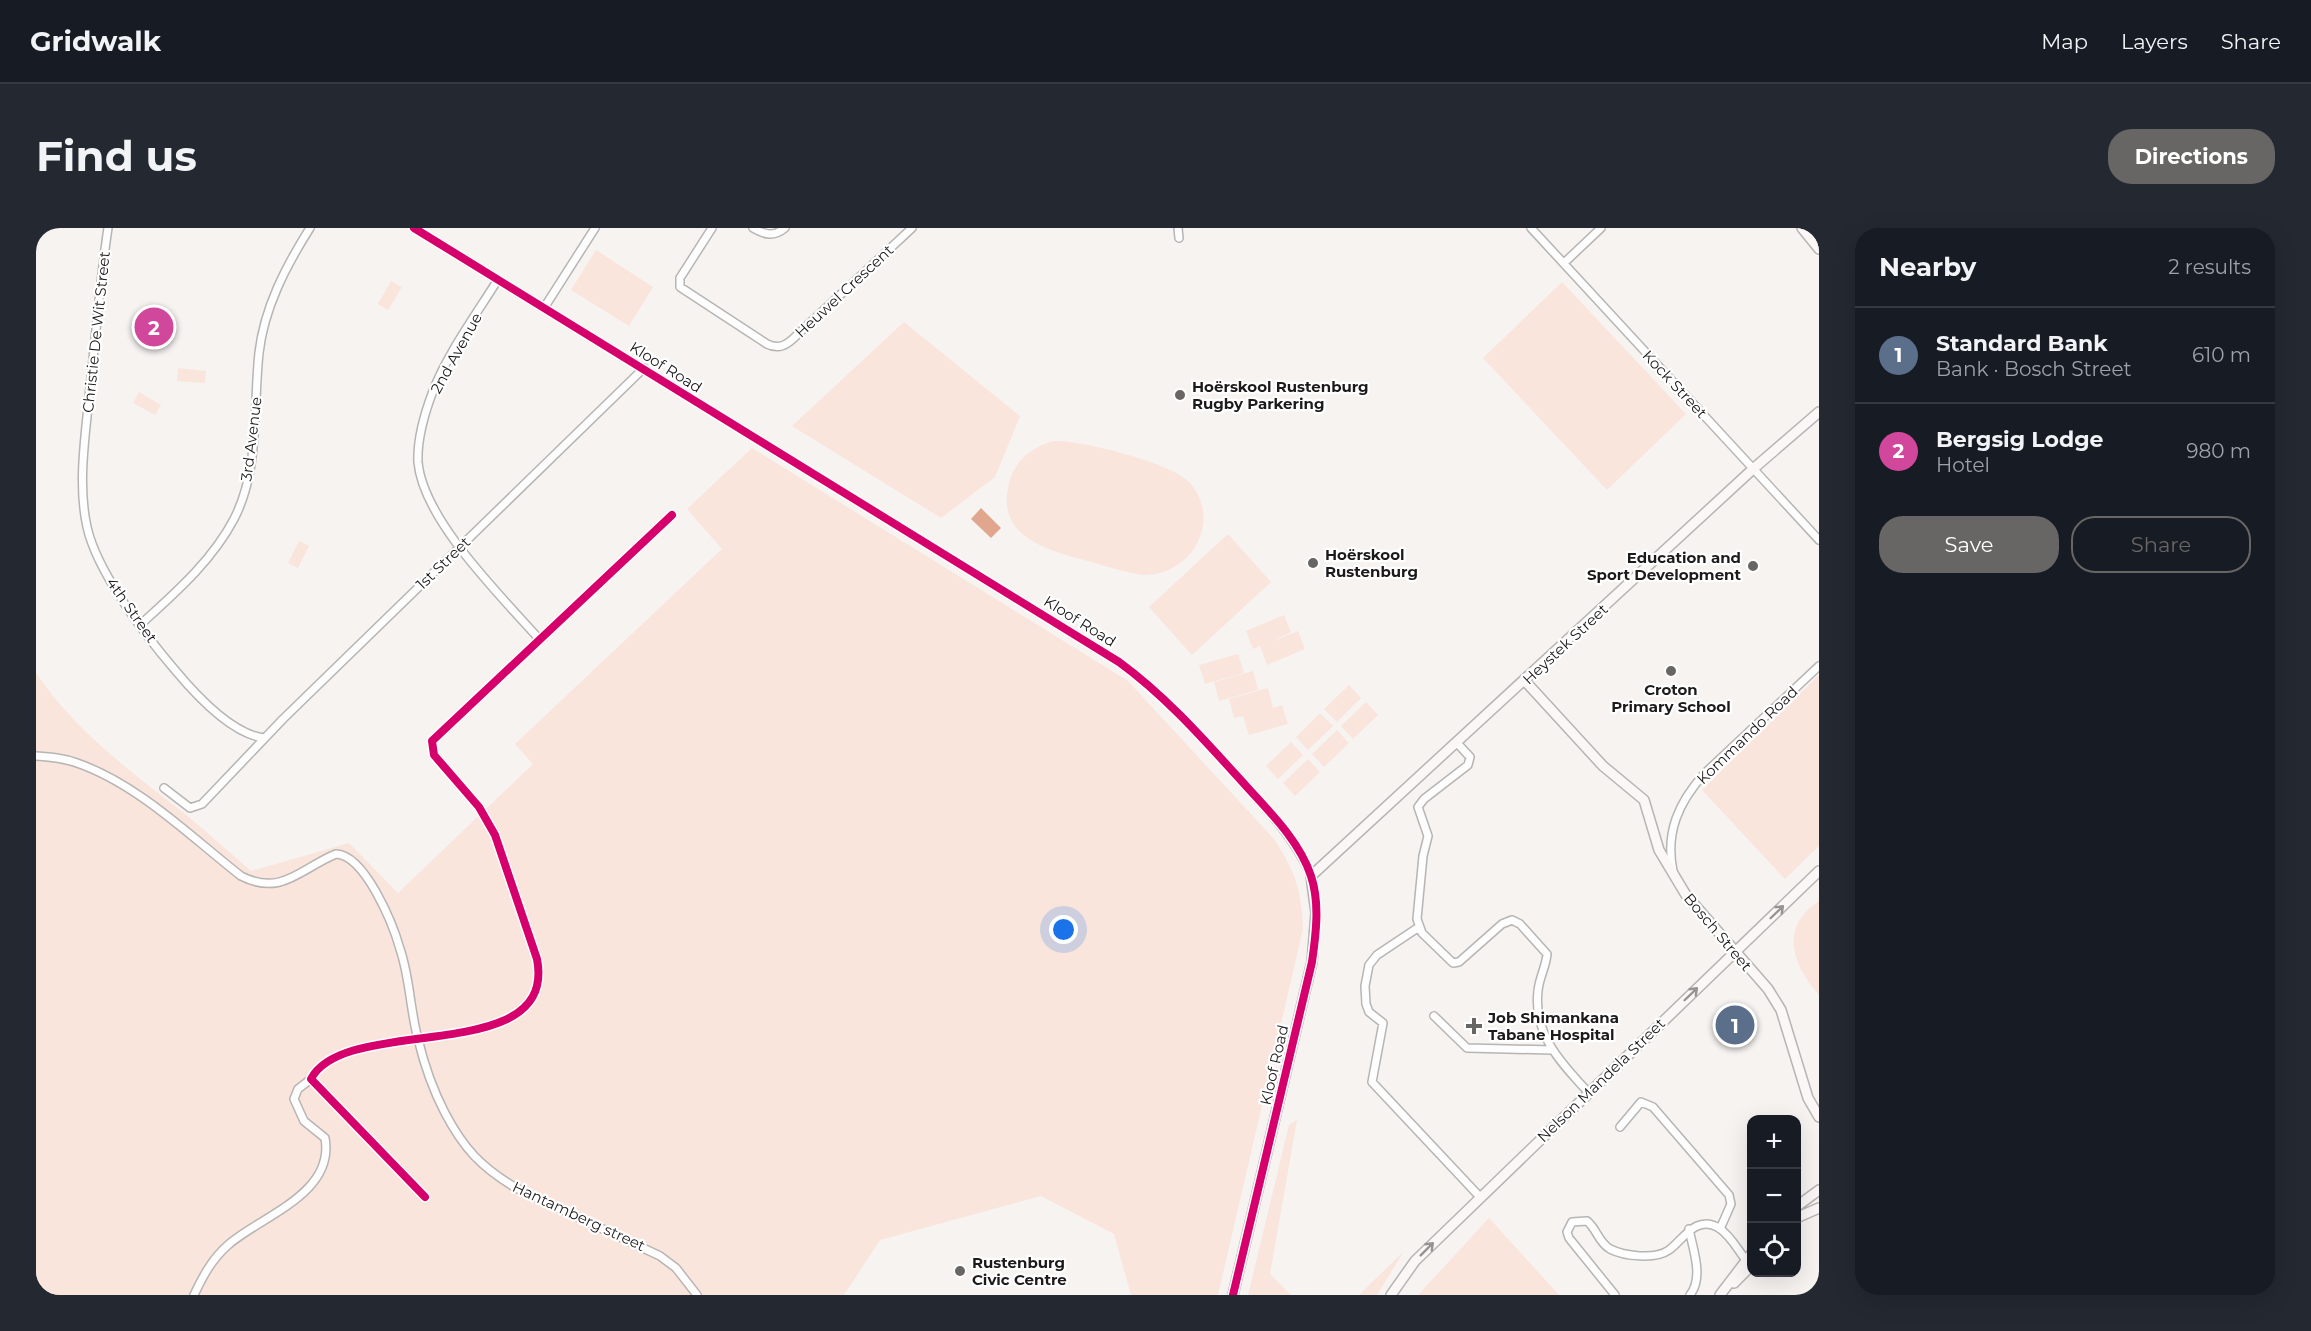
<!DOCTYPE html>
<meta charset="utf-8">
<style>
:root{--surface:#171b24;--page:#242831;--text:#f1f3f6;--muted:#9ea1a6;--line:#363941;--accent:#686665}
body{margin:0;font-family:Montserrat,sans-serif;background:var(--page);color:var(--text)}
.controls{position:absolute;right:18px;bottom:18px;display:grid;overflow:hidden;border-radius:12px;box-shadow:0 6px 24px #0002}
.controls button{width:54px;height:54px;display:grid;place-items:center;padding:0;border:0;border-bottom:2px solid var(--line);background:var(--surface);color:var(--text);font:30px sans-serif}
.you{position:absolute;left:1028px;top:702px;width:21px;height:21px;margin:-15px;border:4px solid #fff;border-radius:50%;background:#1a73e8;box-shadow:0 0 0 9px #1a73e833}
.badge{display:grid;place-items:center;width:39px;height:39px;border-radius:50%;background:var(--accent);color:#fff;font-size:20px;font-weight:700}
.pin{position:absolute;translate:-50% -50%;border:3px solid #fff;box-shadow:0 2px 6px #0006}
.list{margin:0;padding:0;list-style:none}
h2{display:flex;justify-content:space-between;align-items:center;height:78px;margin:0;padding:0 24px;font-size:26px}
h2 small{font-size:20px;font-weight:400;color:var(--muted)}
.list li{display:grid;grid-template-columns:39px 1fr auto;gap:18px;align-items:center;box-sizing:border-box;height:96px;padding:0 24px;border-top:2px solid var(--line)}
.list b{display:block;font-size:22px;white-space:nowrap}
.list p{margin:0;font-size:20px;white-space:nowrap;color:var(--muted)}
.list em{font-size:20px;font-style:normal;color:var(--muted)}
.actions{display:flex;gap:12px;padding:18px 24px}
.actions a{flex:1;padding:14px 0;border:2px solid var(--accent);border-radius:24px;text-align:center;font-size:21px;color:var(--accent)}
.actions .main{background:var(--accent);color:#fff}
.icon{flex:none;width:33px;height:33px;fill:none;stroke:currentColor;stroke-width:2;stroke-linecap:round;stroke-linejoin:round}
.map{position:relative;flex:none;width:1783px;height:1067px;overflow:hidden;border-radius:24px}
header{display:flex;align-items:center;gap:36px;box-sizing:border-box;height:84px;padding:0 30px;background:var(--surface);border-bottom:2px solid var(--line)}
header strong{font-size:28px}
nav{display:flex;gap:33px;margin-inline-start:auto;font-size:21px}
.intro{display:flex;align-items:center;justify-content:space-between;box-sizing:border-box;height:144px;padding:0 36px}
h1{margin:0;font-size:42px}
.button{padding:15px 27px;border-radius:24px;background:var(--accent);color:#fff;font-size:21px;font-weight:700}
main{display:flex;gap:36px;padding:0 36px}
aside{flex:1;background:var(--surface);border-radius:24px;box-shadow:0 6px 24px #0002}
.map>svg:first-child{display:block}
.green{fill:#fae5dc}
.water{fill:#e1a78e}
.lines{fill:none;stroke-linecap:round;stroke-linejoin:round}
.street-casing{stroke:#b7b5b3;stroke-width:10}
.secondary-casing{stroke:#b7b5b3;stroke-width:12}
.street{stroke:#fefdfd;stroke-width:7}
.secondary{stroke:#faf7f6;stroke-width:9}
.cycleway-casing{stroke:#fff;stroke-width:11}
.cycleway{stroke:#d6006c;stroke-width:8}
.oneway{stroke:#969493}
.poi-dot{fill:#686665;stroke:#fff;stroke-width:2}
.labels{text-anchor:middle;dominant-baseline:central;stroke-width:4.5;stroke-linejoin:round;paint-order:stroke}
.street-label{font-size:15px;fill:#1c1a1a;stroke:#fff}
.poi-label{font-size:15px;font-weight:bold;fill:#1c1a1a;stroke:#fff;text-anchor:start}
</style>
<header>
<strong>Gridwalk</strong>
<nav><a>Map</a><a>Layers</a><a>Share</a></nav>
</header>
<div class="intro"><h1>Find us</h1><a class="button">Directions</a></div>
<main>
<div class="map">
<svg width="1783" height="1067" viewBox="0 0 1783 1067">
<rect width="100%" height="100%" fill="#f6f3f1"/>
<path class="green" d="M560,22L617,59L593,98L535,62Z
M355,53L366,59L352,82L342,76Z
M1526,54L1650,186L1571,262L1447,130Z
M868,94L984,188L959,249L905,290L756,198Z
M142,140L170,143L169,155L141,153Z
M103,164L125,177L119,187L97,175Z
M1017,213C1042,211 1136,235 1153,254C1188,292 1155,349 1106,347C1088,344 1070,338 1052,333C1011,322 957,309 974,252C980,231 997,219 1017,213Z
M716,220L1092,453L1238,611C1259,643 1266,663 1267,701L1182,1067H1095L1078,1006L1005,968L844,1012L808,1067H0V445C41,505 93,542 149,586C171,604 193,624 215,643L313,615L362,665L497,536L479,516L686,321L651,281Z
M1192,306L1235,354L1156,427L1113,379Z
M263,313L273,318L262,340L252,335Z
M1248,387L1255,404L1234,414L1262,403L1269,421L1231,437L1224,418L1217,421L1210,403Z
M1202,426L1208,445L1169,456L1163,437Z
M1217,443L1222,462L1183,473L1178,454Z
M1783,447V618L1749,651L1666,562Z
M1313,457L1325,470L1301,494L1288,481Z
M1232,460L1237,480L1246,477L1252,496L1213,507L1207,488L1198,490L1193,471Z
M1330,474L1342,487L1317,511L1305,498Z
M1284,485L1297,498L1272,522L1260,509Z
M1301,502L1313,515L1288,539L1276,526Z
M1255,514L1267,527L1242,551L1230,538Z
M1272,531L1284,544L1259,568L1247,555Z
M1783,673V767C1756,737 1743,699 1783,673Z
M1261,892L1234,1046L1255,1067H1212L1253,897Z
M1453,990L1523,1067H1383V1066Z
M1368,1023L1341,1067H1323Z"/>
<path class="water" d="M945,280L965,300L955,310L935,291Z"/>
<g class="lines">
<defs>
<path id="street" d="M72,0C64,53 60,106 54,159C50,204 41,254 51,299C61,344 109,407 139,442C159,466 196,506 228,510
M378,0L1083,434C1128,467 1164,507 1202,549C1229,579 1259,610 1275,648
M676,0L644,50V59L731,116C743,122 751,117 760,108L876,0
M717,0C729,7 738,9 749,0
M1142,0L1143,10
M1495,0L1783,312
M1528,35L1565,0
M461,53C439,88 412,125 397,163C389,184 381,211 382,234C387,292 466,369 504,412
M508,80L559,0
M105,396C139,365 176,333 198,291C224,241 217,180 223,125C228,80 250,38 274,0
M1421,515L1434,529L1432,537L1388,571L1382,579L1392,608L1387,628L1381,691L1386,705L1417,735L1423,734L1466,696L1476,692L1484,696L1511,726C1510,739 1503,750 1502,763C1497,806 1525,835 1552,864
M0,528C14,529 28,530 41,535C102,556 155,609 205,648C246,669 265,640 300,626C329,627 357,696 364,721C374,750 374,782 382,811C388,836 397,862 409,885C428,921 445,939 480,960L624,1028L640,1040L661,1067
M128,560L154,580L166,576L247,491L608,140
M1637,643C1629,604 1643,574 1668,546L1783,438
M1383,699L1341,727L1333,737L1329,758L1330,776L1333,784L1347,795L1336,854L1444,969
M1398,788L1431,820L1516,822
M1584,899L1605,874L1617,879L1693,967L1695,976L1684,1001
M389,969L275,851C309,785 522,840 501,731L459,607L443,579L398,527L396,513L636,287
M1653,1001C1657,1022 1668,1049 1654,1067
M158,1067C167,1048 176,1031 192,1017C225,988 299,966 289,910L268,893L258,871L262,861L275,851
M1579,1067L1533,1010L1531,1004L1536,994L1551,993C1561,1001 1562,1014 1574,1021C1588,1028 1619,1032 1633,1022C1647,1012 1660,986 1683,1000C1694,1007 1702,1022 1710,1032"/>
<path id="secondary" d="M1766,0L1783,21
M1489,453L1567,538L1608,572L1623,622L1650,667L1732,761L1745,782L1772,870L1783,889
M1760,979L1783,962
M1760,990L1783,980
M1698,1055L1716,1037
M1197,1067L1276,734L1280,685L1275,648L1717,241L1783,184
M1355,1067L1379,1033L1783,643
M1684,1067L1716,1025"/>
</defs>
<use href="#street" class="street-casing"/>
<use href="#secondary" class="secondary-casing"/>
<use href="#street" class="street"/>
<use href="#secondary" class="secondary"/>
<defs>
<path id="cycleway" d="M378,0L1083,434C1131,469 1170,514 1211,559C1234,584 1264,614 1275,648C1284,675 1280,706 1276,734L1197,1067
M389,969L275,851C309,785 522,840 501,731L459,607L443,579L398,527L396,513L636,287"/>
</defs>
<use href="#cycleway" class="cycleway-casing"/>
<use href="#cycleway" class="cycleway"/>
</g>
<defs><path id="oneway-shaft" d="M-6 0H5M1.5-3L5.5 0L1.5 3" fill="none" stroke-width="1.6" stroke-linecap="round" stroke-linejoin="round" transform="scale(1.5)"/></defs>
<g class="oneway">
<use href="#oneway-shaft" transform="translate(1741 684) rotate(-44)"/>
<use href="#oneway-shaft" transform="translate(1655 766) rotate(-44)"/>
<use href="#oneway-shaft" transform="translate(1391 1021) rotate(-45)"/>
</g>
<g class="poi-dot">
<circle cx="1144" cy="167" r="6"/>
<circle cx="1277" cy="335" r="6"/>
<circle cx="1717" cy="338" r="6"/>
<circle cx="1635" cy="443" r="6"/>
<path d="M1435 789h6v6h6v6h-6v6h-6v-6h-6v-6h6z"/>
<circle cx="924" cy="1043" r="6"/>
</g>
<g class="labels">
<g class="street-label">
<text transform="translate(808 63) rotate(-43)">Heuwel Crescent</text>
<text transform="translate(60 104) rotate(-84)">Christie De Wit Street</text>
<text transform="translate(420 125) rotate(-61)">2nd Avenue</text>
<text transform="translate(630 139) rotate(32)">Kloof Road</text>
<text transform="translate(1639 156) rotate(47)">Kock Street</text>
<text transform="translate(215 211) rotate(-83)">3rd Avenue</text>
<text transform="translate(407 335) rotate(-44)">1st Street</text>
<text transform="translate(96 382) rotate(55)">4th Street</text>
<text transform="translate(1044 393) rotate(32)">Kloof Road</text>
<text transform="translate(1529 416) rotate(-43)">Heystek Street</text>
<text transform="translate(1711 507) rotate(-44)">Kommando Road</text>
<text transform="translate(1682 704) rotate(50)">Bosch Street</text>
<text transform="translate(1238 837) rotate(-77)">Kloof Road</text>
<text transform="translate(1565 852) rotate(-44)">Nelson Mandela Street</text>
<text transform="translate(543 988) rotate(25)">Hantamberg street</text>
</g>
<g class="poi-label">
<text x="1156" y="158">Hoërskool Rustenburg<tspan x="1156" dy="17">Rugby Parkering</tspan></text>
<text x="1289" y="326">Hoërskool<tspan x="1289" dy="17">Rustenburg</tspan></text>
<text x="1705" y="329" text-anchor="end">Education and<tspan x="1705" dy="17">Sport Development</tspan></text>
<text x="1635" y="461" text-anchor="middle">Croton<tspan x="1635" dy="17">Primary School</tspan></text>
<text x="1452" y="789">Job Shimankana<tspan x="1452" dy="17">Tabane Hospital</tspan></text>
<text x="936" y="1034">Rustenburg<tspan x="936" dy="17">Civic Centre</tspan></text>
</g>
</g>
</svg>
<div class="controls">
<button>+</button>
<button>−</button>
<button><svg class="icon" aria-label="locate" viewBox="0 0 24 24"><circle cx="12" cy="12" r="6"/><path d="M12 2v4M12 18v4M2 12h4M18 12h4"/></svg></button>
</div>
<div class="you"></div>
<div class="pin badge" style="left:1699px;top:797px;background:#5c6f8a">1</div>
<div class="pin badge" style="left:118px;top:99px;background:#d1479c">2</div>
</div>
<aside>
<h2>Nearby<small>2 results</small></h2>
<ul class="list">
<li><span class="badge" style="background:#5c6f8a">1</span><div><b>Standard Bank</b><p>Bank · Bosch Street</p></div><em>610 m</em></li>
<li><span class="badge" style="background:#d1479c">2</span><div><b>Bergsig Lodge</b><p>Hotel</p></div><em>980 m</em></li>
</ul>
<div class="actions"><a class="main">Save</a><a>Share</a></div>
</aside>
</main>
